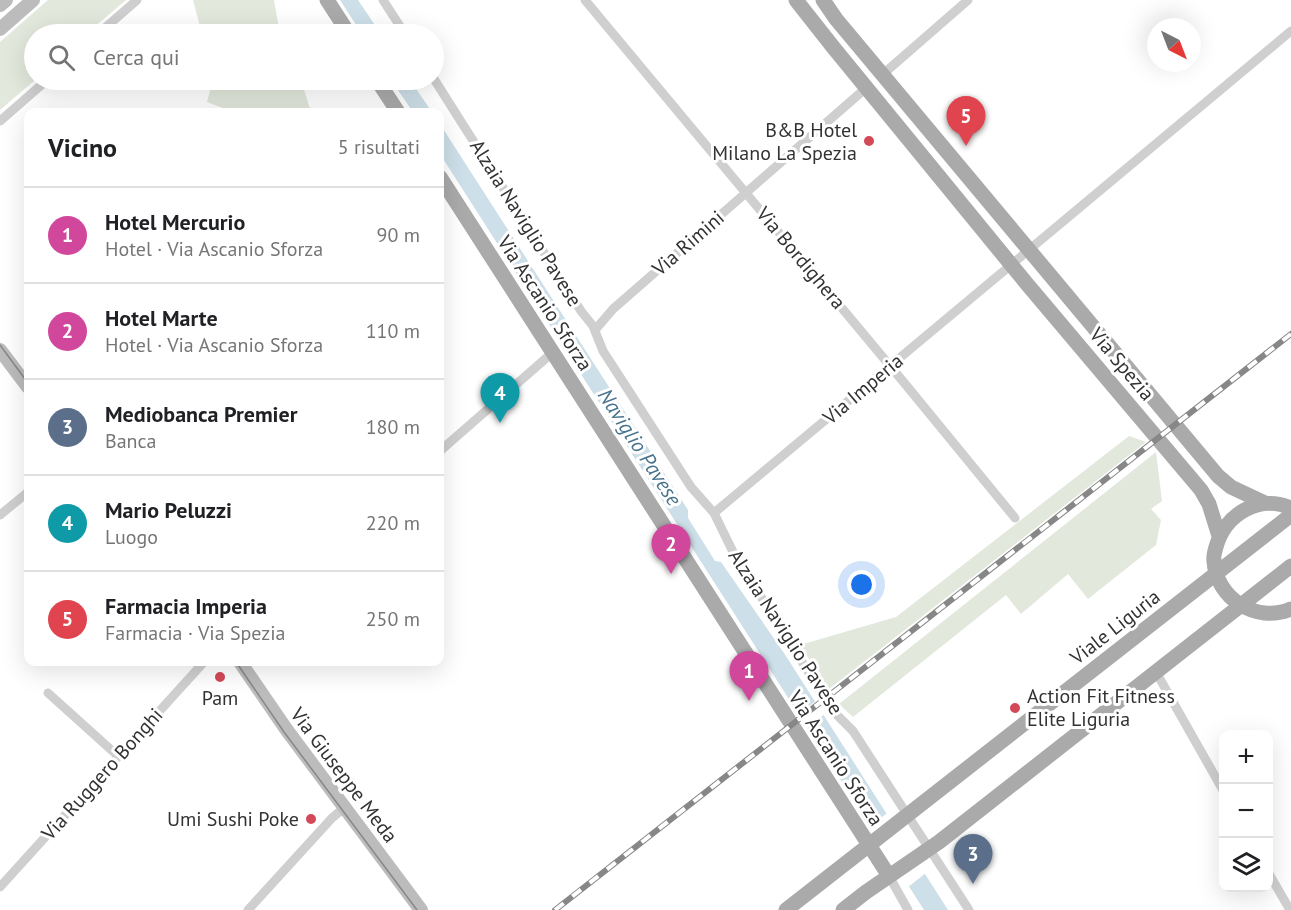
<!DOCTYPE html>
<html lang="it">
<meta charset="utf-8">
<style>
:root{--surface:#fff;--page:#f6f6f6;--text:#202124;--muted:#757577;--line:#e0e0e0;--accent:#111827}
body{margin:0;font-family:"PT Sans",sans-serif;background:var(--page);color:var(--text)}
.controls{position:absolute;right:18px;bottom:18px;display:grid;overflow:hidden;border-radius:12px;box-shadow:0 6px 24px #0002}
.controls button{width:54px;height:54px;display:grid;place-items:center;padding:0;border:0;border-bottom:2px solid var(--line);background:var(--surface);color:var(--text);font:30px sans-serif}
.compass{position:absolute;left:1147px;top:18px;width:54px;height:54px;border-radius:50%;background:var(--surface);box-shadow:0 6px 24px #0002;rotate:138deg}
.you{position:absolute;left:862px;top:585px;width:21px;height:21px;margin:-15px;border:4px solid #fff;border-radius:50%;background:#1a73e8;box-shadow:0 0 0 9px #1a73e833}
.badge{display:grid;place-items:center;width:39px;height:39px;border-radius:50%;background:var(--accent);color:#fff;font-size:20px;font-weight:700}
.pin{position:absolute;translate:-50% -50px;filter:drop-shadow(0 2px 3px #0008)}
.pin::after{content:'';position:absolute;top:32px;width:21px;height:18px;background:inherit;clip-path:polygon(0 0,100% 0,50% 100%)}
.list{margin:0;padding:0;list-style:none}
h2{display:flex;justify-content:space-between;align-items:center;height:78px;margin:0;padding:0 24px;font-size:26px}
h2 small{font-size:20px;font-weight:400;color:var(--muted)}
.list li{display:grid;grid-template-columns:39px 1fr auto;gap:18px;align-items:center;box-sizing:border-box;height:96px;padding:0 24px;border-top:2px solid var(--line)}
.list b{display:block;font-size:22px;white-space:nowrap}
.list p{margin:0;font-size:20px;white-space:nowrap;color:var(--muted)}
.list em{font-size:20px;font-style:normal;color:var(--muted)}
.icon{flex:none;width:33px;height:33px;fill:none;stroke:currentColor;stroke-width:2;stroke-linecap:round;stroke-linejoin:round}
.map{position:relative;flex:none;width:1291px;height:910px;overflow:hidden}
.search{position:absolute;background:var(--surface);box-shadow:0 6px 24px #0002;left:24px;top:24px;width:420px;height:66px;display:flex;align-items:center;gap:15px;box-sizing:border-box;padding:0 21px;border-radius:33px;color:var(--muted);font-size:22px}
.panel{position:absolute;background:var(--surface);box-shadow:0 6px 24px #0002;left:24px;top:108px;width:420px;height:558px;border-radius:12px}
.map>svg:first-child{display:block}
.green{fill:#e2e8dc}
.water{fill:#cddfe8}
.pier{fill:#fff}
.lines{fill:none;stroke-linecap:round;stroke-linejoin:round}
.street{stroke:#cfcfcf;stroke-width:9}
.secondary{stroke:#bcbcbc;stroke-width:14}
.primary{stroke:#aaa;stroke-width:15}
.tram{stroke:#878787;stroke-width:1.5}
.rail-casing{stroke:#878787;stroke-width:6}
.rail{stroke:#fff;stroke-width:4;stroke-dasharray:11;stroke-linecap:butt}
.poi-dot{fill:#d34957;stroke:#fff;stroke-width:2}
.labels{text-anchor:middle;dominant-baseline:central;stroke-width:6;stroke-linejoin:round;paint-order:stroke}
.poi-label{font-size:20px;fill:#323232;stroke:#fff;text-anchor:end}
.street-label{font-size:20px;fill:#323232;stroke:#fff}
.water-label{font-size:21px;font-style:italic;fill:#47738c;stroke:#fff}
</style>
<div class="map">
<svg width="1291" height="910" viewBox="0 0 1291 910">
<rect width="100%" height="100%" fill="#fff"/>
<path class="green" d="M48,0H126L86,34H34L35,80L0,110V42Z
M193,0H274L280,34H202Z
M213,80H301L311,112H233L207,102Z
M1129,436L1146,442L829,689L800,645L896,617Z
M1156,452L1162,501L1151,509L1161,520L1156,545L1088,599L1068,574L1021,614L1006,595L853,717L839,704Z"/>
<path class="water" d="M340,0H358L381,34H362Z
M391,80H410L432,112H413Z
M440,124L688,510V518L715,561L721,562L784,653L948,910H924L440,154Z"/>
<path class="pier" d="M817,700L826,713L805,730L796,716Z
M889,812L927,872L907,888L868,827Z"/>
<g class="lines">
<path class="street" d="M383,0L405,34
M585,0L906,385L1015,518
M98,34L137,0
M882,75L968,0
M434,79L581,311L593,326L603,351L691,487L714,513L734,554L833,711L853,731L969,910
M0,121L47,80
M595,330L613,309L866,88
M440,451L552,353
M714,513L1291,31
M0,515L28,492
M1156,672L1224,792
M48,693L118,756
M1268,872L1290,910
M889,876L908,910
M0,887L204,662
M248,910L332,818L344,808"/>
<path class="secondary" d="M0,5L6,0
M0,29L33,0
M0,350L28,387
M240,662L286,729L421,910"/>
<path class="primary" d="M327,0L349,34
M796,0L833,47L1027,284L1201,490L1209,504L1219,536
M823,0L836,19L1218,476L1231,487L1265,503
M377,80L398,112
M440,177L889,876
M1291,508C1259,494 1225,514 1216,547C1215,551 1213,556 1214,561C1216,598 1256,624 1291,609
M786,910L1291,515
M843,910L866,892L939,842L1291,566"/>
<path class="tram" d="M0,345L28,383
M236,662L284,732L417,910"/>
<defs>
<path id="rail" d="M555,910L1291,334"/>
</defs>
<use href="#rail" class="rail-casing"/>
<use href="#rail" class="rail"/>
</g>
<g class="poi-dot">
<circle cx="869" cy="141" r="6"/>
<circle cx="220" cy="677" r="6"/>
<circle cx="1015" cy="708" r="6"/>
<circle cx="311" cy="819" r="6"/>
</g>
<g class="labels">
<g class="poi-label">
<text x="857" y="130">B&amp;B Hotel<tspan x="857" dy="23">Milano La Spezia</tspan></text>
<text x="1027" y="696" text-anchor="start">Action Fit Fitness<tspan x="1027" dy="23">Elite Liguria</tspan></text>
<text x="220" y="698" text-anchor="middle">Pam</text>
<text x="299" y="819">Umi Sushi Poke</text>
</g>
<g class="street-label">
<text transform="translate(526 223) rotate(58)">Alzaia Naviglio Pavese</text>
<text transform="translate(688 243) rotate(-41)">Via Rimini</text>
<text transform="translate(801 258) rotate(50)">Via Bordighera</text>
<text transform="translate(545 303) rotate(57)">Via Ascanio Sforza</text>
<text transform="translate(1122 364) rotate(50)">Via Spezia</text>
<text transform="translate(863 389) rotate(-40)">Via Imperia</text>
<text transform="translate(1115 627) rotate(-38)">Viale Liguria</text>
<text transform="translate(786 632) rotate(57)">Alzaia Naviglio Pavese</text>
<text transform="translate(836 758) rotate(57)">Via Ascanio Sforza</text>
<text transform="translate(102 774) rotate(-48)">Via Ruggero Bonghi</text>
<text transform="translate(344 775) rotate(53)">Via Giuseppe Meda</text>
</g>
<g class="water-label">
<text transform="translate(640 447) rotate(57)">Naviglio Pavese</text>
</g>
</g>
</svg>
<div class="controls">
<button>+</button>
<button>−</button>
<button><svg class="icon" aria-label="layers" viewBox="0 0 24 24"><path d="M12 4l9 5-9 5-9-5zM3 14l9 5 9-5"/></svg></button>
</div>
<svg class="compass" viewBox="-18 -18 36 36"><path d="M0-13l5 13h-10z" fill="#e53935"/><path d="M0 13l5-13h-10z" fill="#757577"/></svg>
<div class="you"></div>
<div class="pin badge" style="left:749px;top:701px;background:#d1479c">1</div>
<div class="pin badge" style="left:671px;top:574px;background:#d1479c">2</div>
<div class="pin badge" style="left:973px;top:884px;background:#5c6f8a">3</div>
<div class="pin badge" style="left:500px;top:423px;background:#0f9aa8">4</div>
<div class="pin badge" style="left:966px;top:146px;background:#e0444e">5</div>
<div class="search"><svg class="icon" aria-label="search" viewBox="0 0 24 24"><circle cx="10" cy="10" r="6"/><path d="M15 15l6 6"/></svg>Cerca qui</div>
<section class="panel">
<h2>Vicino<small>5 risultati</small></h2>
<ul class="list">
<li><span class="badge" style="background:#d1479c">1</span><div><b>Hotel Mercurio</b><p>Hotel · Via Ascanio Sforza</p></div><em>90 m</em></li>
<li><span class="badge" style="background:#d1479c">2</span><div><b>Hotel Marte</b><p>Hotel · Via Ascanio Sforza</p></div><em>110 m</em></li>
<li><span class="badge" style="background:#5c6f8a">3</span><div><b>Mediobanca Premier</b><p>Banca</p></div><em>180 m</em></li>
<li><span class="badge" style="background:#0f9aa8">4</span><div><b>Mario Peluzzi</b><p>Luogo</p></div><em>220 m</em></li>
<li><span class="badge" style="background:#e0444e">5</span><div><b>Farmacia Imperia</b><p>Farmacia · Via Spezia</p></div><em>250 m</em></li>
</ul>
</section>
</div>
